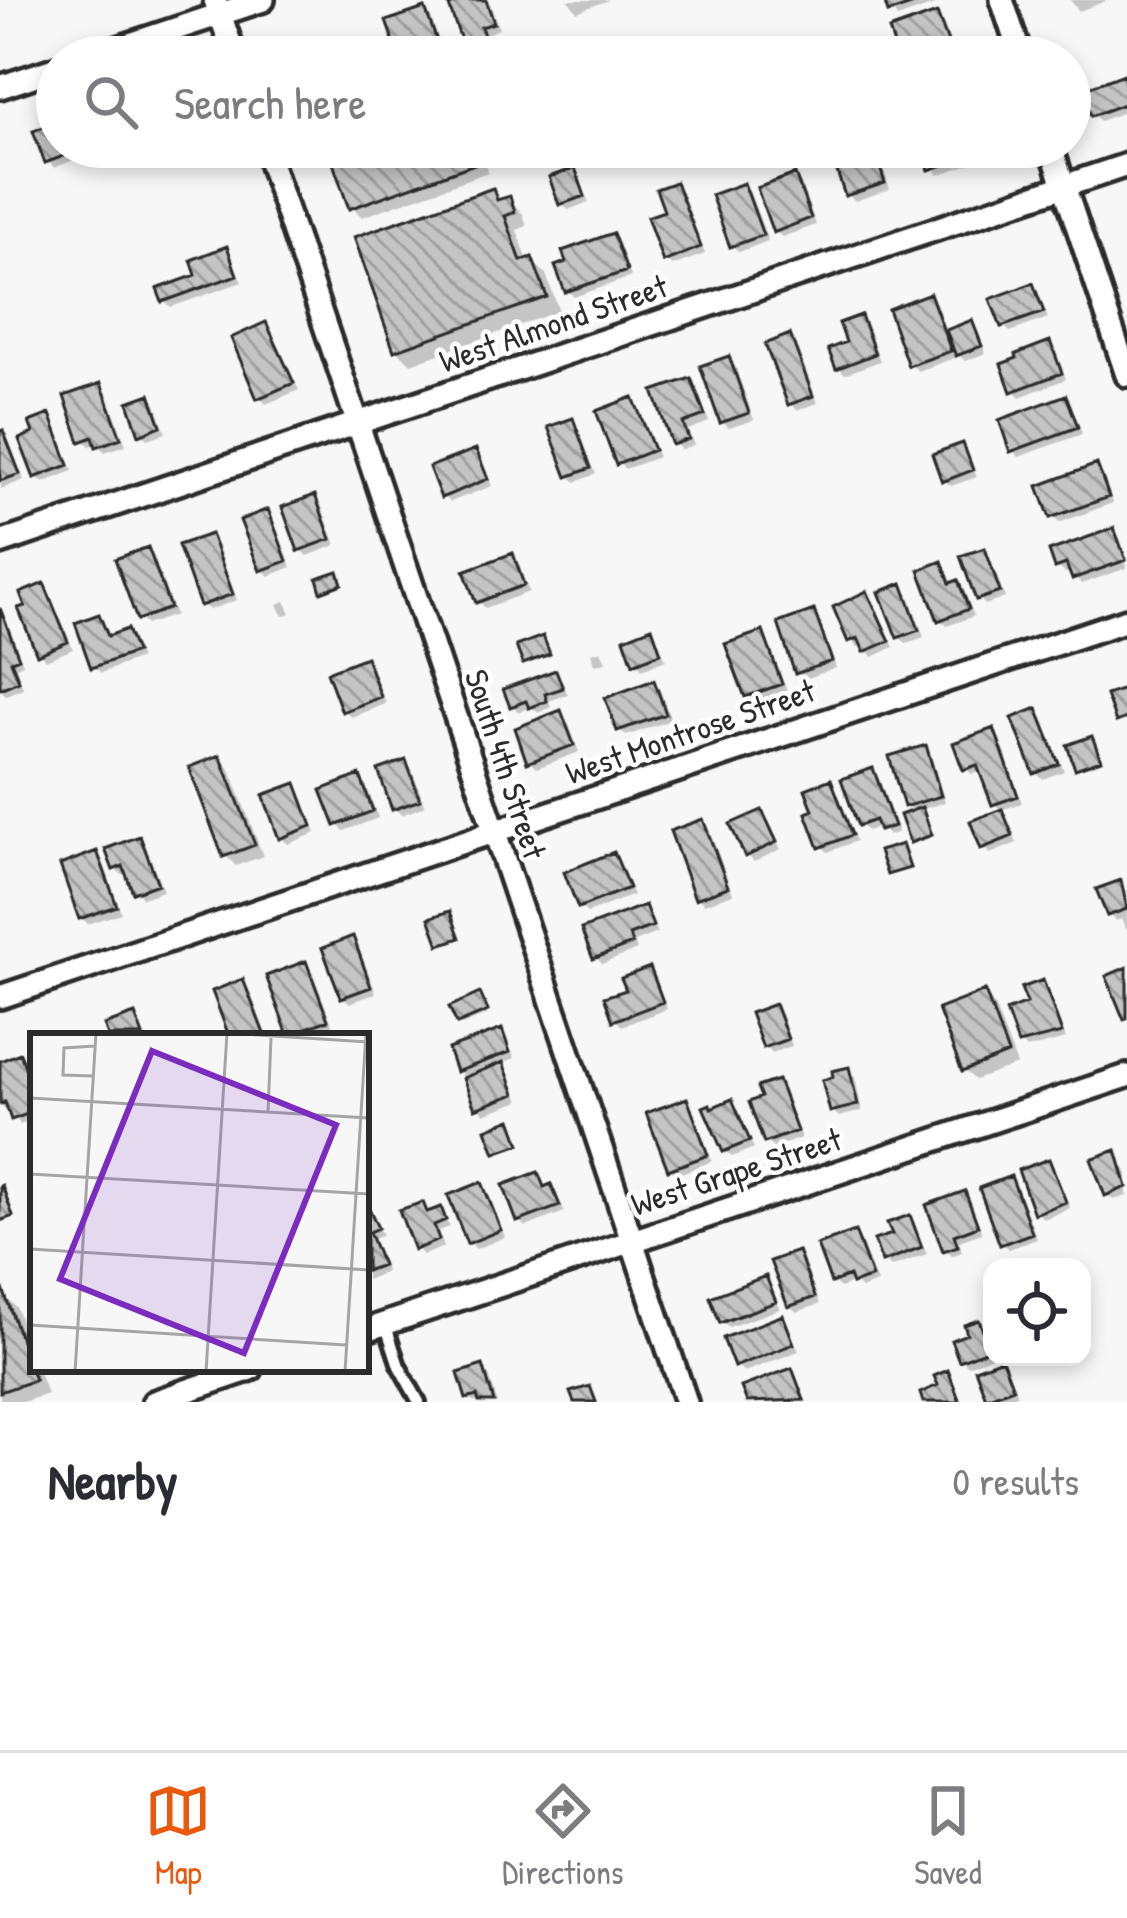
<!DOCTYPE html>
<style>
:root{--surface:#fff;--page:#f7f7f7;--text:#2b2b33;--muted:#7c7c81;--line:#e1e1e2;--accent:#ea580c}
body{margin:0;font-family:"Patrick Hand",sans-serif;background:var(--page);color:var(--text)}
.controls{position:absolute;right:36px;bottom:36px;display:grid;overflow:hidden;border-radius:24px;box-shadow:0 6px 18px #0003}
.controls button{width:108px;height:108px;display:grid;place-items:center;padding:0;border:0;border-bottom:3px solid var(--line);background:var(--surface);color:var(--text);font:60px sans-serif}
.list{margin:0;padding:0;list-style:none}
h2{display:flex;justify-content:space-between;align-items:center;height:156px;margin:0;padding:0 48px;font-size:51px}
h2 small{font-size:39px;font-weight:400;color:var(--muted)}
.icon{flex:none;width:66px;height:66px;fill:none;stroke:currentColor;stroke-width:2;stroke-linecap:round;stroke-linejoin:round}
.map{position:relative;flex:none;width:1127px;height:1402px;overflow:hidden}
.search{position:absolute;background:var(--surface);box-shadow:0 6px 18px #0003;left:36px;right:36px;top:36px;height:132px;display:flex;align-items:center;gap:30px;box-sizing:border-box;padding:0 42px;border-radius:66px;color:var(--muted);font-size:45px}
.sheet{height:348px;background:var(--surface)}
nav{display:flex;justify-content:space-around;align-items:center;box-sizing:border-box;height:168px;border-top:3px solid var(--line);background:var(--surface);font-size:33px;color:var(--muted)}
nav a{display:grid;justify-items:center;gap:6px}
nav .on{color:var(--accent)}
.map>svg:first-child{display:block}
.shadow{fill:#0003}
.building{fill:url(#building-back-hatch);stroke:#2b2b2b;stroke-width:3}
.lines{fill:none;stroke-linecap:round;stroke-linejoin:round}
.lane-casing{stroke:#2b2b2b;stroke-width:20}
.street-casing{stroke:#2b2b2b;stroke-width:30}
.lane{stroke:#fff;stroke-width:10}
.street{stroke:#fff;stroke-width:21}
.labels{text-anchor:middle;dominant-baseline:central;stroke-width:9;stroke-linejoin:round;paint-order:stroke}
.street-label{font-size:33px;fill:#2b2b2b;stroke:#fff}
.inset-road{fill:none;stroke:#a5a5a5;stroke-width:3}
.view{fill:#7b2cbf;fill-opacity:0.15;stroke:#7b2cbf;stroke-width:6}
.inset-edge{fill:none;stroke:#2b2b2b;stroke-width:6}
</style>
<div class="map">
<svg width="1127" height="1402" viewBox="0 0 1127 1402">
<defs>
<pattern id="building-back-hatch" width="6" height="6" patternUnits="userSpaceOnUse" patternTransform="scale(3)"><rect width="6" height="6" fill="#c4c4c4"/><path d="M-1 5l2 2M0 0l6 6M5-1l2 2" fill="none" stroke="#9f9f9f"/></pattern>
</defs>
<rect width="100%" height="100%" fill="#f7f7f7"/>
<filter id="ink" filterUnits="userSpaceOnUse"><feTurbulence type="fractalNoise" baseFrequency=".00833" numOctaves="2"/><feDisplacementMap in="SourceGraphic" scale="24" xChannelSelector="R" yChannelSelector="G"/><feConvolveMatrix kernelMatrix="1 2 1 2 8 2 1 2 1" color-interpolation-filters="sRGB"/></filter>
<g filter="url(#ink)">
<path class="shadow" d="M474,0L490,3L499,29L486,34L493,53L480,57L469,52Z
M568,0H609L577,12Z
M887,0H948L897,18Z
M1070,0H1109L1079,11Z
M424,11L431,18L443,51L426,57H403L390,23Z
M936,16L943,23L954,54L902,57Z
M698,50L702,57H680V55Z
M1123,77L1127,81V111L1100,121L1094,115Z
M57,124V147H71L76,159L54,168L48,161Z
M386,147H479L488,172L362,217L352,207Z
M849,147L871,148L881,162L890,189L855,201L848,195Z
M924,147H986L990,157L938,175Z
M574,172L589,202L568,210L561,203Z
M794,178L801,184L816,225L782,237L775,231Z
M675,185L682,192L705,254L672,266L666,260L668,212Z
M744,186L750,193L768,241L739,252L732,245Z
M492,191L503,202L509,199L523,214L527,226L517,230L528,261L531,260L546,274L559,311L411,364L397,350Z
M612,236L619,243L631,277L574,297L568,291Z
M226,250L242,282L171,307L164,301L200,277Z
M1032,286L1048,318L1010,332L1004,326Z
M929,297L936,303L947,333L971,324L986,353L965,361L960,356L918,371L911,364Z
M860,318L867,325L880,361L845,374L838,367Z
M266,326L299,390L266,404L260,397Z
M789,338L796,344L818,403L797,410L791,404Z
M1049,344L1056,351L1066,379L1020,397L1013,390Z
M728,359L735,366L754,420L729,428L723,422Z
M691,381L697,388L709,422L688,430L694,445L681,450L675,443Z
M101,387L107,393L126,445L105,452L97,444L90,446L83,440Z
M149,398L156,404L166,433L148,439L142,433Z
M1065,398L1072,405L1082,434L1019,457L1013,450Z
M633,400L639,407L658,457L625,469L619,463Z
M49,418L55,424L73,471L43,483L37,477V435Z
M572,421L578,428L596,474L576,482L569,475Z
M2,433L9,440L24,480L1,489Z
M962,446L977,477L951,486L944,480Z
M475,452L492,486L450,502L443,496Z
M1096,468L1103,474L1113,503L1059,523L1053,517Z
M314,499L321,505L336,545L308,556L301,549Z
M267,513L273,519L292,567L269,576L262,569Z
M1113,531L1120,538L1127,568L1081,584L1072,571L1065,573L1058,567Z
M210,537L217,544L237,600L209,610L202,604Z
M148,551L154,557L175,615L146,625L139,618Z
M984,551L990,558L1005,598L985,605L979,598Z
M512,557L518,563L529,592L485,608L479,601Z
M941,565L953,585L957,583L964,590L974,616L947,626L941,620Z
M43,586L50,593L73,649L46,660L40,653Z
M901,587L908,593L924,637L906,643L899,637Z
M867,595L894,647L873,657L864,644L857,647L851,640Z
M285,601L291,613L283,616L278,604Z
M0,612L6,618L23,664L16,667L23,688L6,695L0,689Z
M813,614L820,620L836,668L805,679L798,672Z
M99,617L111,638L126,632L140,658L101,673L94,667Z
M651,631L666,660L642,669L636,662Z
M762,634L768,641L787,691L754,702L747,696Z
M601,650L606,662L595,664L591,653Z
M366,660L372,667L386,704L351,717L345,710Z
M556,673L568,694L549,701L551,707L538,713L532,707L519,712L512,705Z
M654,684L660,690L671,720L626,736L620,729Z
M1037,712L1043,718L1064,771L1043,779L1036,772Z
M561,714L567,720L579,752L537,768L530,761Z
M993,732L1000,738L1022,803L1001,810L994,803L983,771L972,774L965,768Z
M925,748L931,755L945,802L920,810L932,837L915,843V813L907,805Z
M220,759L230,769L263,856L236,866L225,855Z
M405,764L412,770L425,806L401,815L395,808Z
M873,772L879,778L898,832L888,836L881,826L867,831L860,825Z
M359,778L366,785L378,818L344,831L337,824Z
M830,783L836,790L856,841L828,852L822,846L817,811Z
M295,787L301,793L316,833L288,844L281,837Z
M1002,812L1017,843L990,854L983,847Z
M761,813L781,849L754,862L747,855Z
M702,822L709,829L733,894L704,904L698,898Z
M139,840L146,846L163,891L142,898L128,872L122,875L115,868Z
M97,855L103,861L121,913L88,924L82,918Z
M614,855L633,895L587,913L581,907Z
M1120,883L1127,892V931L1121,919L1116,921L1109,915Z
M644,908L657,933L634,942L637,950L602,964L596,957Z
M352,940L358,946L376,993L350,1003L343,997Z
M305,965L312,971L333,1027L308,1036H294Z
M649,971L656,977L667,1009L622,1026L615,1019L629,991Z
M242,982L249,989L267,1036H232L216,992Z
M1042,984L1048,990L1066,1039L1027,1049L1020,1043L1031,1005Z
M984,995L994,1005L1017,1065L975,1080L964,1070Z
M482,999L488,1014L462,1025L459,1023Z
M774,1008L781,1014L792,1046L772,1053L766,1046Z
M501,1033L515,1058L500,1064L509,1073L520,1101L484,1114L459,1070Z
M19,1057L33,1083V1120L20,1125L10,1109L6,1111L0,1105V1064Z
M848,1070L855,1077L862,1111L839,1117L832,1110Z
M777,1083L784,1090L801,1138L773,1148L766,1142L765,1099Z
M686,1102L692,1108L712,1161L677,1175L670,1168Z
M731,1103L754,1148L732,1157L725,1151L712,1111Z
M1115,1154L1127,1173V1196L1114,1200L1107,1194Z
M1048,1162L1055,1169L1070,1208L1044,1219L1037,1212Z
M538,1175L547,1189L551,1188L557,1194L564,1212L526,1227L519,1220Z
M1010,1179L1017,1186L1037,1239L1009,1249L1002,1243Z
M482,1185L488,1192L505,1237L476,1249L469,1242Z
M964,1194L971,1201L982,1233L959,1241L962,1252L952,1256L946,1249Z
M422,1205L428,1212L440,1211L450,1227L438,1231L444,1247L423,1255L416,1248Z
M370,1213L382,1235L373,1239L386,1272L366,1280V1214Z
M909,1218L927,1254L891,1267L885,1261L895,1235Z
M854,1234L861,1241L877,1283L861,1289L854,1282L840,1288L833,1281Z
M797,1254L803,1261L820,1304L797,1312L790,1306Z
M766,1280L780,1309L729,1327L722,1321Z
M0,1293L16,1307L33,1354V1369H38L47,1394L23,1402H0Z
M782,1318L799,1351L744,1372L737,1366Z
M979,1323L985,1330L992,1356L968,1366L961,1359Z
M1001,1363L1017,1394L995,1402L989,1396Z
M482,1369L489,1375L497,1402H473L469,1398Z
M791,1372L807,1402H750L745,1389Z"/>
<path class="building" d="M465,0H486L494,23L481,27L488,46L466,54L449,6Z
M884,0H925L888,13Z
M425,8L438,44L399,57L386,21Z
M937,13L950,48L924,57H898L889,30Z
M632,40L638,57H613L609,48Z
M335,41L341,57H297L296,56Z
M1124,74L1127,103L1091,116L1081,90Z
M57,121V147H69L72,153L45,163L33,131Z
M377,147H475L480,162L349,209L333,163Z
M840,147H868L870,154L875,152L885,183L845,196L830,150Z
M921,147H984L985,150L929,170Z
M575,168L585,196L559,205L549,177Z
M795,174L811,218L773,233L757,188Z
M676,182L701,247L663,262L647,217L664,211L656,189Z
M744,183L763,235L730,247L711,195Z
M493,188L497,200L510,196L515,212L505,216L521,261L532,257L547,297L394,351L354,237Z
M613,233L627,271L565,292L555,266L566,262L562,251Z
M227,246L237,275L162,302L157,289L196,275L191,260Z
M1033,283L1044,312L1001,327L990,299Z
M930,293L951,351L908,366L888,309Z
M861,315L875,354L836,369L828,349L846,342L839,323Z
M972,320L982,346L956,356L946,330Z
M266,322L294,383L257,399L231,338Z
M790,334L813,396L788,405L765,344Z
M1050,341L1062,373L1011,392L1001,364L1017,358L1016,354Z
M729,356L749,413L720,423L700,366Z
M691,378L705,415L683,423L689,439L672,445L653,391Z
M101,383L121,438L96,447L93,437L80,442L64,396Z
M150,394L161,426L139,435L128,402Z
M1066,395L1078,427L1010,452L999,420Z
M633,397L654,450L616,465L596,411Z
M50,414L69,465L34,478L19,439L33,433L29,422Z
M573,418L591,468L567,477L548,427Z
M3,430L20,474L0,481V431Z
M963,443L973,470L942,482L932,454Z
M476,449L488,479L441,498L429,467Z
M1097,464L1109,497L1050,518L1038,486Z
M315,495L331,539L298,551L282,507Z
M268,509L287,561L260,571L240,520Z
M1114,528L1126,560L1072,579L1066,564L1055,568L1049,551Z
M211,534L233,594L200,606L178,545Z
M148,547L170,608L137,620L115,559Z
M985,548L1000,592L976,600L960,556Z
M513,553L524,585L476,603L464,571Z
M942,561L950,583L958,580L969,609L938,621L919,570Z
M338,571L342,584L321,592L317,578Z
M44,583L68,642L37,655L18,608L25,606L20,593Z
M902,583L919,630L897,638L879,592Z
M867,591L890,641L864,652L858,638L848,642L833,607Z
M0,608L19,658L11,661L19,681L0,689Z
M814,610L832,661L795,674L778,623Z
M99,614L108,636L127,629L136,652L91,668L75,623Z
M652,627L661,653L633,664L624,638Z
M763,631L782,684L745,697L725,644Z
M543,636L550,654L523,664L516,646Z
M366,657L381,697L342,712L327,672Z
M556,670L563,688L545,694L547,701L529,708L526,701L510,707L503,689Z
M654,680L666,714L617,731L605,698Z
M1127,688V718L1116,722L1106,695Z
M1037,708L1059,764L1034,774L1012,718Z
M561,710L574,745L527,763L515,728Z
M994,728L1018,796L992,805L977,765L963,770L953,743Z
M1092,736L1101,760L1075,769L1067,745Z
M926,745L941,796L904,807L889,756Z
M220,755L255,845L223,857L189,767Z
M406,760L420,800L392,810L378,770Z
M873,768L894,826L879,831L875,820L858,826L841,779Z
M360,775L373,811L335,826L321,790Z
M831,779L852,835L819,848L806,813L813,810L805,789Z
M296,783L312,826L279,839L263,795Z
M922,807L932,835L910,843L900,815Z
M1002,809L1013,836L981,849L970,821Z
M762,810L777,842L745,857L730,824Z
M703,819L728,887L695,899L670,831Z
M140,836L158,884L133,893L123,866L113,870L105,849Z
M902,844L910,868L887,875L879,851Z
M97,851L117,906L79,919L60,865Z
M614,852L629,888L578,908L564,872Z
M1121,880L1127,909L1107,916L1096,889Z
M645,905L653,926L629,935L632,944L593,959L581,929Z
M450,911L460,938L439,945L429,918Z
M353,936L371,987L341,998L322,948Z
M306,961L328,1020L288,1035L266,976Z
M650,967L663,1002L613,1021L604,997L626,990L621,978Z
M1127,967V1019L1124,1020L1106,976Z
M243,979L264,1034L258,1036H229L212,991Z
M1043,980L1062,1033L1018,1044L1006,1011L1027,1003L1021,988Z
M985,991L1008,1054L962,1072L938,1009Z
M480,993L488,1011L457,1024L449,1007Z
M775,1004L788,1039L763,1048L750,1013Z
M135,1014L143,1036H108L104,1025Z
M502,1029L510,1052L456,1072L448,1049Z
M20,1053L33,1089V1112L11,1120L5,1102L0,1104V1061Z
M503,1062L515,1094L475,1109L463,1078Z
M849,1067L858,1105L830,1112L822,1080L833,1077L832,1071Z
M778,1080L797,1131L764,1143L749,1102L761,1097L757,1087Z
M687,1098L708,1155L668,1170L646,1113Z
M732,1099L750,1141L723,1152L703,1107L710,1104L711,1108Z
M511,1119L520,1144L495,1153L486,1129Z
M1116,1150L1127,1187L1105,1196L1091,1159Z
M1049,1159L1066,1202L1034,1214L1018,1170Z
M538,1172L544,1187L551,1184L560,1206L517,1222L503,1185Z
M1011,1176L1032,1233L1000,1245L979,1188Z
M482,1182L501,1230L467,1244L448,1195Z
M2,1185L13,1216L0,1221V1186Z
M965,1191L978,1226L954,1235L958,1246L943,1251L926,1205Z
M423,1202L427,1212L441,1207L446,1220L434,1225L439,1240L414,1250L399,1210Z
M370,1210L378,1228L369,1232L382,1265L366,1271V1211Z
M910,1215L922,1247L882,1262L874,1240L892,1234L887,1223Z
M855,1231L872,1277L852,1284L849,1276L831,1283L817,1245Z
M798,1251L815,1297L788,1307L770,1261Z
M766,1276L776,1302L720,1323L710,1297Z
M3,1289L35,1380L0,1392V1290Z
M783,1315L794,1344L734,1367L723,1338Z
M979,1320L990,1349L959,1361L951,1340L967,1334L964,1325Z
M1002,1359L1013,1388L986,1398L975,1369Z
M483,1365L494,1402H479L477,1396L466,1399L458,1373Z
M792,1368L804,1400L747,1402L741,1387Z
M948,1370L960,1402H923L920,1393L938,1385L934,1376Z
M590,1386L596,1402H574L570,1392Z"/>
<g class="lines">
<defs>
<path id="lane" d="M385,1323L399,1366L419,1402"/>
<path id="street" d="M215,0L235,57
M1002,0L1021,57
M91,57L263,0
M0,87L57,68
M265,147L686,1402
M1051,147L1127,375
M0,543L1127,165
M0,997L1127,620
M366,1330L1127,1076
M154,1402L251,1369"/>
</defs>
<use href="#lane" class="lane-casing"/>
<use href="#street" class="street-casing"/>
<use href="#lane" class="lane"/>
<use href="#street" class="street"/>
</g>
</g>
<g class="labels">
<g class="street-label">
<text transform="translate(553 323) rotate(-19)">West Almond Street</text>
<text transform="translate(690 731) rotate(-19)">West Montrose Street</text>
<text transform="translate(506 764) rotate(72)">South 4th Street</text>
<text transform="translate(736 1171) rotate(-18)">West Grape Street</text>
</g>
</g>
<g transform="translate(30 1033)">
<rect width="339" height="339" fill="#f7f7f7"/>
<path class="inset-road" d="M197,0L338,9M63,43L33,42L34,15L65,13M0,65L339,85M238,79L241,5M0,141L339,161M0,216L339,237M0,292L316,312M45,339L66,0M176,339L197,0M315,339L336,0"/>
<path class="view" d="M122,18L306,92L214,320L30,246Z"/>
<rect width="339" height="339" class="inset-edge"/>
</g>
</svg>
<div class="controls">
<button><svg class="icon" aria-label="locate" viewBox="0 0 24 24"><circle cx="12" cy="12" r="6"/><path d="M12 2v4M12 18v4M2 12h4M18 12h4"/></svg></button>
</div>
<div class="search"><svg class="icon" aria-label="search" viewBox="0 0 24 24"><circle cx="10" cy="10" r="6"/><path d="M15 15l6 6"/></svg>Search here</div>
</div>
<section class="sheet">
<h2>Nearby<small>0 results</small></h2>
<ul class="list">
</ul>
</section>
<nav>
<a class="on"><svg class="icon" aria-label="map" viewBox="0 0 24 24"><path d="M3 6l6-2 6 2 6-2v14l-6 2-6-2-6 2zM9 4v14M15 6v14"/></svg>Map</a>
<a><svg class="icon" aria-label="directions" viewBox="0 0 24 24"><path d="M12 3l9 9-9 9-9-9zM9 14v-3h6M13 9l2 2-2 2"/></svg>Directions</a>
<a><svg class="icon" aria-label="saved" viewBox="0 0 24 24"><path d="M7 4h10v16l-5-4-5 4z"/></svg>Saved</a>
</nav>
